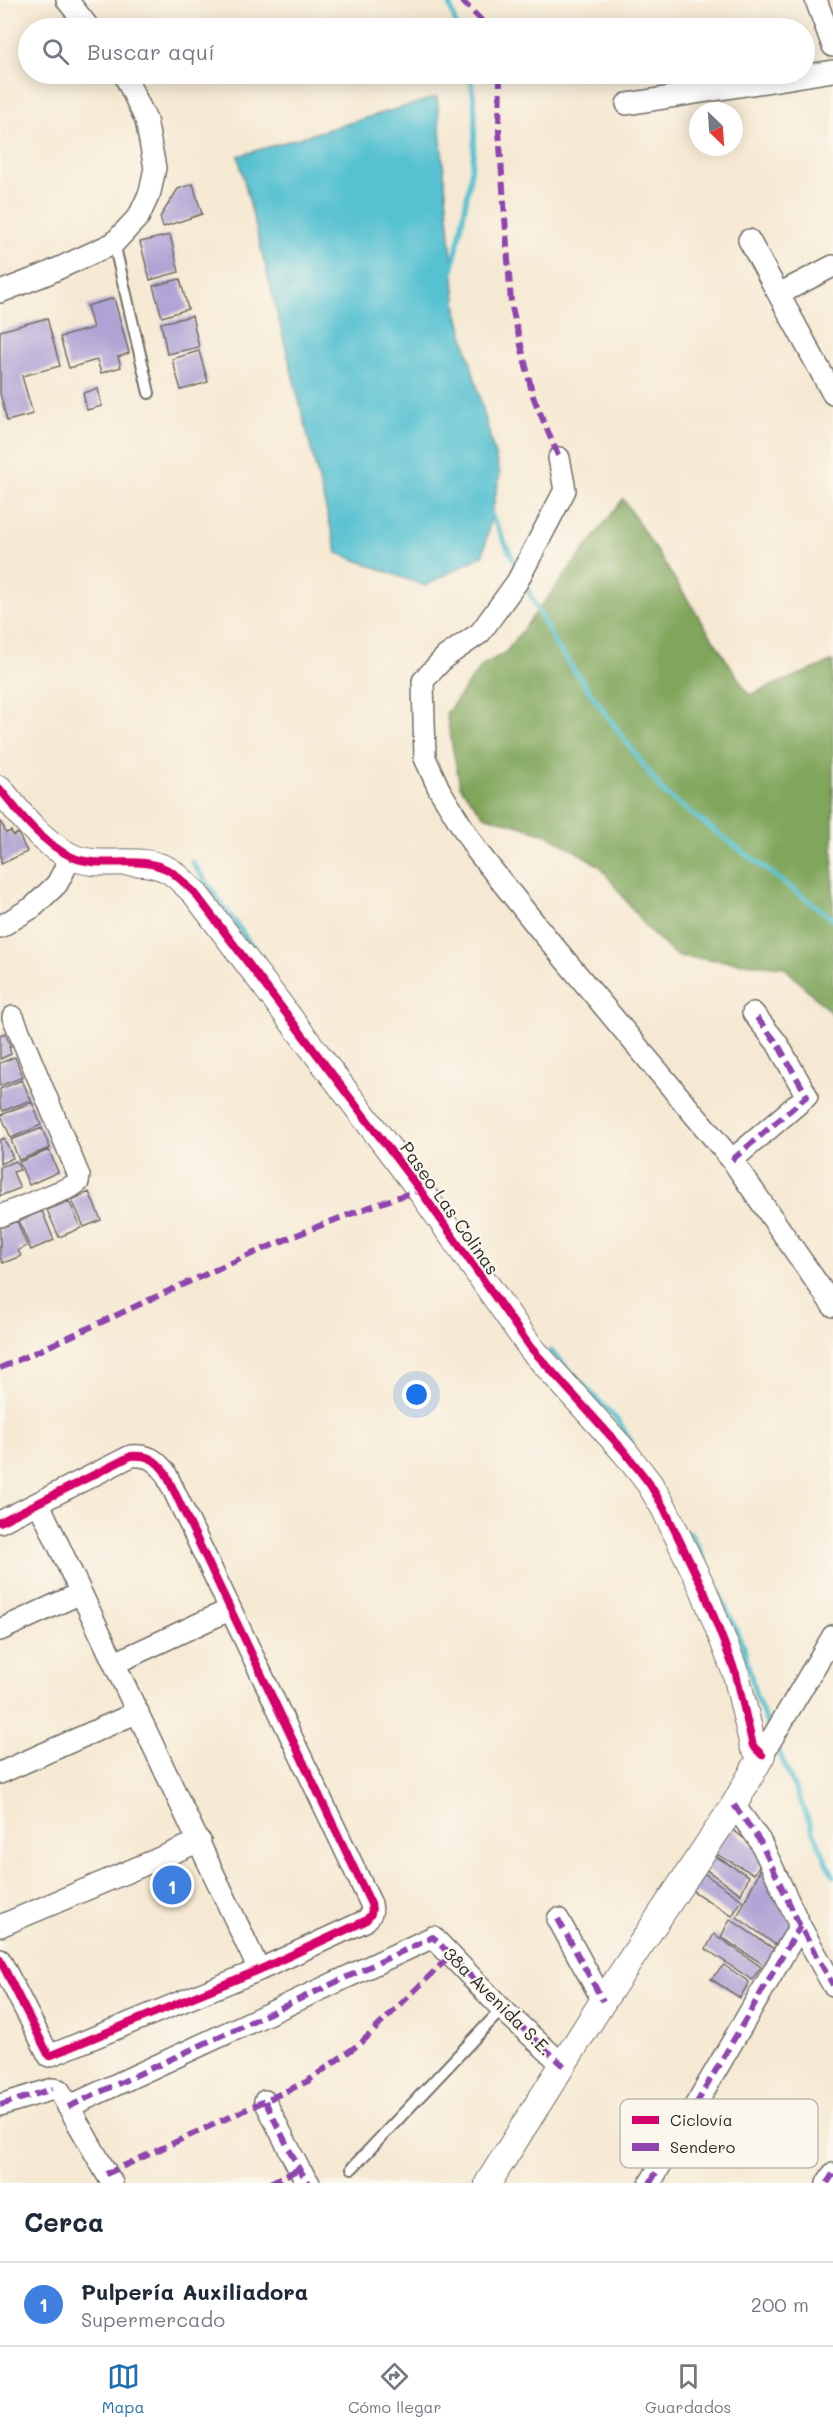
<!DOCTYPE html>
<html lang="es">
<meta charset="utf-8">
<style>
:root{--surface:#fff;--page:#f2f2f3;--text:#1f2937;--muted:#747a83;--line:#e0e1e3;--accent:#1f6fb2}
body{margin:0;font-family:Mali,sans-serif;background:var(--page);color:var(--text)}
.compass{position:absolute;left:689px;top:102px;width:54px;height:54px;border-radius:50%;background:var(--surface);box-shadow:0 3px 15px #0003;rotate:155deg}
.you{position:absolute;left:417px;top:1395px;width:21px;height:21px;margin:-15px;border:4px solid #fff;border-radius:50%;background:#1a73e8;box-shadow:0 0 0 9px #1a73e833}
.badge{display:grid;place-items:center;width:39px;height:39px;border-radius:50%;background:var(--accent);color:#fff;font-size:20px;font-weight:700}
.pin{position:absolute;translate:-50% -50%;border:3px solid #fff;box-shadow:0 2px 6px #0006}
.list{margin:0;padding:0;list-style:none}
h2{display:flex;justify-content:space-between;align-items:center;height:78px;margin:0;padding:0 24px;font-size:26px}
h2 small{font-size:20px;font-weight:400;color:var(--muted)}
.list li{display:grid;grid-template-columns:39px 1fr auto;gap:18px;align-items:center;box-sizing:border-box;height:84px;padding:0 24px;border-top:2px solid var(--line)}
.list b{display:block;font-size:22px;white-space:nowrap}
.list p{margin:0;font-size:20px;white-space:nowrap;color:var(--muted)}
.list em{font-size:20px;font-style:normal;color:var(--muted)}
.icon{flex:none;width:33px;height:33px;fill:none;stroke:currentColor;stroke-width:2;stroke-linecap:round;stroke-linejoin:round}
.map{position:relative;flex:none;width:833px;height:2183px;overflow:hidden}
.search{position:absolute;background:var(--surface);box-shadow:0 3px 15px #0003;left:18px;right:18px;top:18px;height:66px;display:flex;align-items:center;gap:15px;box-sizing:border-box;padding:0 21px;border-radius:33px;color:var(--muted);font-size:22px}
.sheet{height:162px;background:var(--surface)}
nav{display:flex;justify-content:space-around;align-items:center;box-sizing:border-box;height:84px;border-top:2px solid var(--line);background:var(--surface);font-size:16px;color:var(--muted)}
nav a{display:grid;justify-items:center;gap:3px}
nav .on{color:var(--accent)}
.map>svg:first-child{display:block}
.forest{fill:#80a65b;stroke:#566843;stroke-width:1.5}
.water{fill:#56c1d1;stroke:#40767e;stroke-width:1.5}
.lines{fill:none;stroke-linecap:round;stroke-linejoin:round}
.stream{stroke:#56c1d1;stroke-width:5}
.building{fill:#afa2d4}
.service-casing{stroke:#726e66;stroke-width:14}
.minor-casing{stroke:#726e66;stroke-width:24}
.tertiary-casing{stroke:#726e66;stroke-width:28}
.service{stroke:#fff;stroke-width:10}
.minor{stroke:#fff;stroke-width:21}
.tertiary{stroke:#fff;stroke-width:26}
.quiet{stroke:#8e44ad;stroke-width:6;stroke-dasharray:12 6;stroke-linecap:butt}
.cycleway-casing{stroke:#fbf7ec;stroke-width:11}
.cycleway{stroke:#d6006c;stroke-width:8}
.labels{text-anchor:middle;dominant-baseline:central;stroke-width:4.5;stroke-linejoin:round;paint-order:stroke}
.street-label{font-size:18px;fill:#2b2b2b;stroke:#fbf7ec}
.key{fill:#fbf7ec;stroke:#bdbab2;stroke-width:1.5}
.key-label{font-size:16px;fill:#2b2b2b}
</style>
<div class="map">
<svg width="833" height="2183" viewBox="0 0 833 2183">
<rect width="100%" height="100%" fill="#fbf7ec"/>
<filter id="ink" filterUnits="userSpaceOnUse"><feTurbulence type="fractalNoise" baseFrequency=".0167" numOctaves="2"/><feDisplacementMap in="SourceGraphic" scale="12" xChannelSelector="R" yChannelSelector="G"/><feConvolveMatrix kernelMatrix="1 2 1 2 8 2 1 2 1" color-interpolation-filters="sRGB"/></filter>
<filter id="wash" filterUnits="userSpaceOnUse"><feTurbulence type="fractalNoise" baseFrequency=".008" numOctaves="4" result="noise"/><feDisplacementMap in="SourceGraphic" scale="24" xChannelSelector="R" yChannelSelector="G"/><feGaussianBlur stdDeviation="1.35" result="paint"/><feColorMatrix in="noise" values="0 0 0 0 0 0 0 0 0 0 0 0 0 0 0 0 0 1.4 0 .05"/><feComposite in="paint" operator="in"/></filter>
<g filter="url(#wash)">
<rect width="100%" height="100%" fill="#f6e9d3"/>
<path class="forest" d="M623,499L749,695L833,661V1015L784,967L676,956L645,926L600,866L549,835L483,815L460,786L446,714L482,665L505,653Z"/>
<path class="water" d="M437,97L457,311L500,474L483,555L425,586L337,553L238,156Z"/>
<g class="lines">
<path class="stream" d="M448,0L457,28
M452,273C463,213 486,133 469,74
M489,510L518,569
M523,580L555,644L664,793L833,919
M192,862L271,973
M551,1351L619,1422L632,1443
M689,1532L698,1546L744,1648L756,1696L770,1731
M776,1745L833,1876"/>
</g>
<g id="blocks">
<path class="building" d="M193,184L202,214L163,227L160,217L178,189Z
M170,235L179,272L150,280L140,242Z
M180,279L188,309L162,317L153,286Z
M114,298L129,353L118,357L121,367L101,373L97,360L69,368L60,337L93,328L87,306Z
M192,316L199,347L167,354L161,323Z
M47,318L60,366L22,376L33,414L7,421L0,393V331Z
M199,351L208,382L181,390L172,359Z
M98,389L102,406L87,410L83,393Z
M0,820L6,833L11,831L13,836L18,833L27,852L1,864Z
M5,1033L11,1047H9L11,1054L0,1059V1035Z
M15,1057L23,1077L0,1086V1063Z
M22,1080L31,1100L3,1111L0,1105V1089Z
M32,1102L41,1125L11,1138L1,1115Z
M42,1128L50,1148L19,1160L11,1140Z
M4,1138L13,1158L0,1164V1140Z
M49,1150L58,1172L29,1185L19,1162Z
M16,1161L20,1170L13,1172L20,1188L0,1196V1167Z
M89,1192L101,1220L84,1227L72,1200Z
M69,1201L81,1228L59,1237L47,1210Z
M42,1211L54,1240L31,1250L19,1221Z
M17,1221L27,1246L18,1250L21,1256L3,1263L0,1257V1228Z
M728,1826L756,1848L762,1862L754,1874L714,1853Z
M713,1855L749,1876L741,1894L705,1869Z
M762,1866L794,1927L780,1948L737,1917Z
M699,1870L742,1900L732,1916L688,1888Z
M730,1919L777,1951L767,1967L721,1937Z
M714,1934L761,1967L752,1980L706,1949Z
M724,1965L749,1982L740,1998L711,1979Z"/>
</g>
</g>
<g filter="url(#ink)">
<use href="#blocks" fill-opacity="0" stroke="#726e66" stroke-width="1.5"/>
<g class="lines">
<defs>
<path id="service" d="M114,243L149,393
M352,2168L502,2009"/>
<path id="minor" d="M67,0L89,28
M816,0L833,46
M627,104L833,71
M749,240L833,394
M0,292L44,275L114,243L139,216L150,192L155,168L146,120L124,74
M779,294L833,266
M559,458L565,490L517,582L480,633L445,657L423,681L425,758L439,789L477,851L541,931L732,1160L833,1306
M0,927L33,907L57,884L71,857
M732,1160L807,1096L777,1043L753,1013
M0,1216L71,1187L78,1182L79,1176L13,1017
M39,1504L259,1970
M0,1522L131,1456C148,1455 155,1459 165,1472L371,1904C373,1912 371,1916 365,1921L259,1970L49,2056L0,1960
M0,1630L81,1593
M115,1663L229,1610
M762,1755L833,1636
M0,1773L138,1712
M734,1805L760,1841L800,1926L833,1985
M558,1919L603,2001
M0,1926L200,1841
M265,2101L299,2169L309,2183
M0,2105L53,2089L59,2090L112,2183
M68,2107L433,1937L502,2009L564,2066
M650,2183L800,1926
M827,2183L833,2174"/>
<path id="tertiary" d="M0,789C19,813 41,842 70,856C100,871 139,853 170,871C178,876 186,885 194,892L420,1190L531,1348L624,1451L649,1483L664,1508L704,1591L736,1674L753,1746L762,1755L734,1805L603,2001L488,2183"/>
</defs>
<use href="#service" class="service-casing"/>
<use href="#minor" class="minor-casing"/>
<use href="#tertiary" class="tertiary-casing"/>
<use href="#service" class="service"/>
<use href="#minor" class="minor"/>
<use href="#tertiary" class="tertiary"/>
<path class="quiet" d="M461,0L481,20L484,28
M500,74L499,131L511,303L533,396L559,458
M732,1160L807,1096L777,1043L753,1013
M0,1368C139,1307 275,1236 420,1190
M734,1805L760,1841L800,1926L833,1985
M558,1919L603,2001
M265,2101L299,2169L309,2183
M0,2105L53,2089
M68,2107L433,1937L502,2009L564,2066
M106,2174L308,2081L362,2042L451,1955
M270,2183L299,2169
M650,2183L800,1926
M827,2183L833,2174"/>
<defs>
<path id="cycleway" d="M0,789C19,813 41,842 70,856C100,871 139,853 170,871C178,876 186,885 194,892L420,1190L531,1348L624,1451L649,1483L664,1508L704,1591L736,1674L753,1746L762,1755
M0,1522L131,1456C148,1455 155,1459 165,1472L371,1904C373,1912 371,1916 365,1921L259,1970L49,2056L0,1960"/>
</defs>
<use href="#cycleway" class="cycleway-casing"/>
<use href="#cycleway" class="cycleway"/>
</g>
</g>
<g class="labels">
<g class="street-label">
<text transform="translate(450 1208) rotate(55)">Paseo Las Colinas</text>
<text transform="translate(498 2001) rotate(45)">38a Avenida S.E.</text>
</g>
</g>
<rect x="620" y="2099" width="198" height="69" rx="9" class="key"/>
<rect x="632" y="2116" width="27" height="8" fill="#d6006c"/>
<rect x="632" y="2143" width="27" height="8" fill="#8e44ad"/>
<g class="key-label">
<text x="670" y="2126">Ciclovía</text>
<text x="670" y="2153">Sendero</text>
</g>
</svg>
<svg class="compass" viewBox="-18 -18 36 36"><path d="M0-13l5 13h-10z" fill="#e53935"/><path d="M0 13l5-13h-10z" fill="#747a83"/></svg>
<div class="you"></div>
<div class="pin badge" style="left:172px;top:1885px;background:#3f7fe0">1</div>
<div class="search"><svg class="icon" aria-label="search" viewBox="0 0 24 24"><circle cx="10" cy="10" r="6"/><path d="M15 15l6 6"/></svg>Buscar aquí</div>
</div>
<section class="sheet">
<h2>Cerca<small></small></h2>
<ul class="list">
<li><span class="badge" style="background:#3f7fe0">1</span><div><b>Pulpería Auxiliadora</b><p>Supermercado</p></div><em>200 m</em></li>
</ul>
</section>
<nav>
<a class="on"><svg class="icon" aria-label="map" viewBox="0 0 24 24"><path d="M3 6l6-2 6 2 6-2v14l-6 2-6-2-6 2zM9 4v14M15 6v14"/></svg>Mapa</a>
<a><svg class="icon" aria-label="directions" viewBox="0 0 24 24"><path d="M12 3l9 9-9 9-9-9zM9 14v-3h6M13 9l2 2-2 2"/></svg>Cómo llegar</a>
<a><svg class="icon" aria-label="saved" viewBox="0 0 24 24"><path d="M7 4h10v16l-5-4-5 4z"/></svg>Guardados</a>
</nav>
